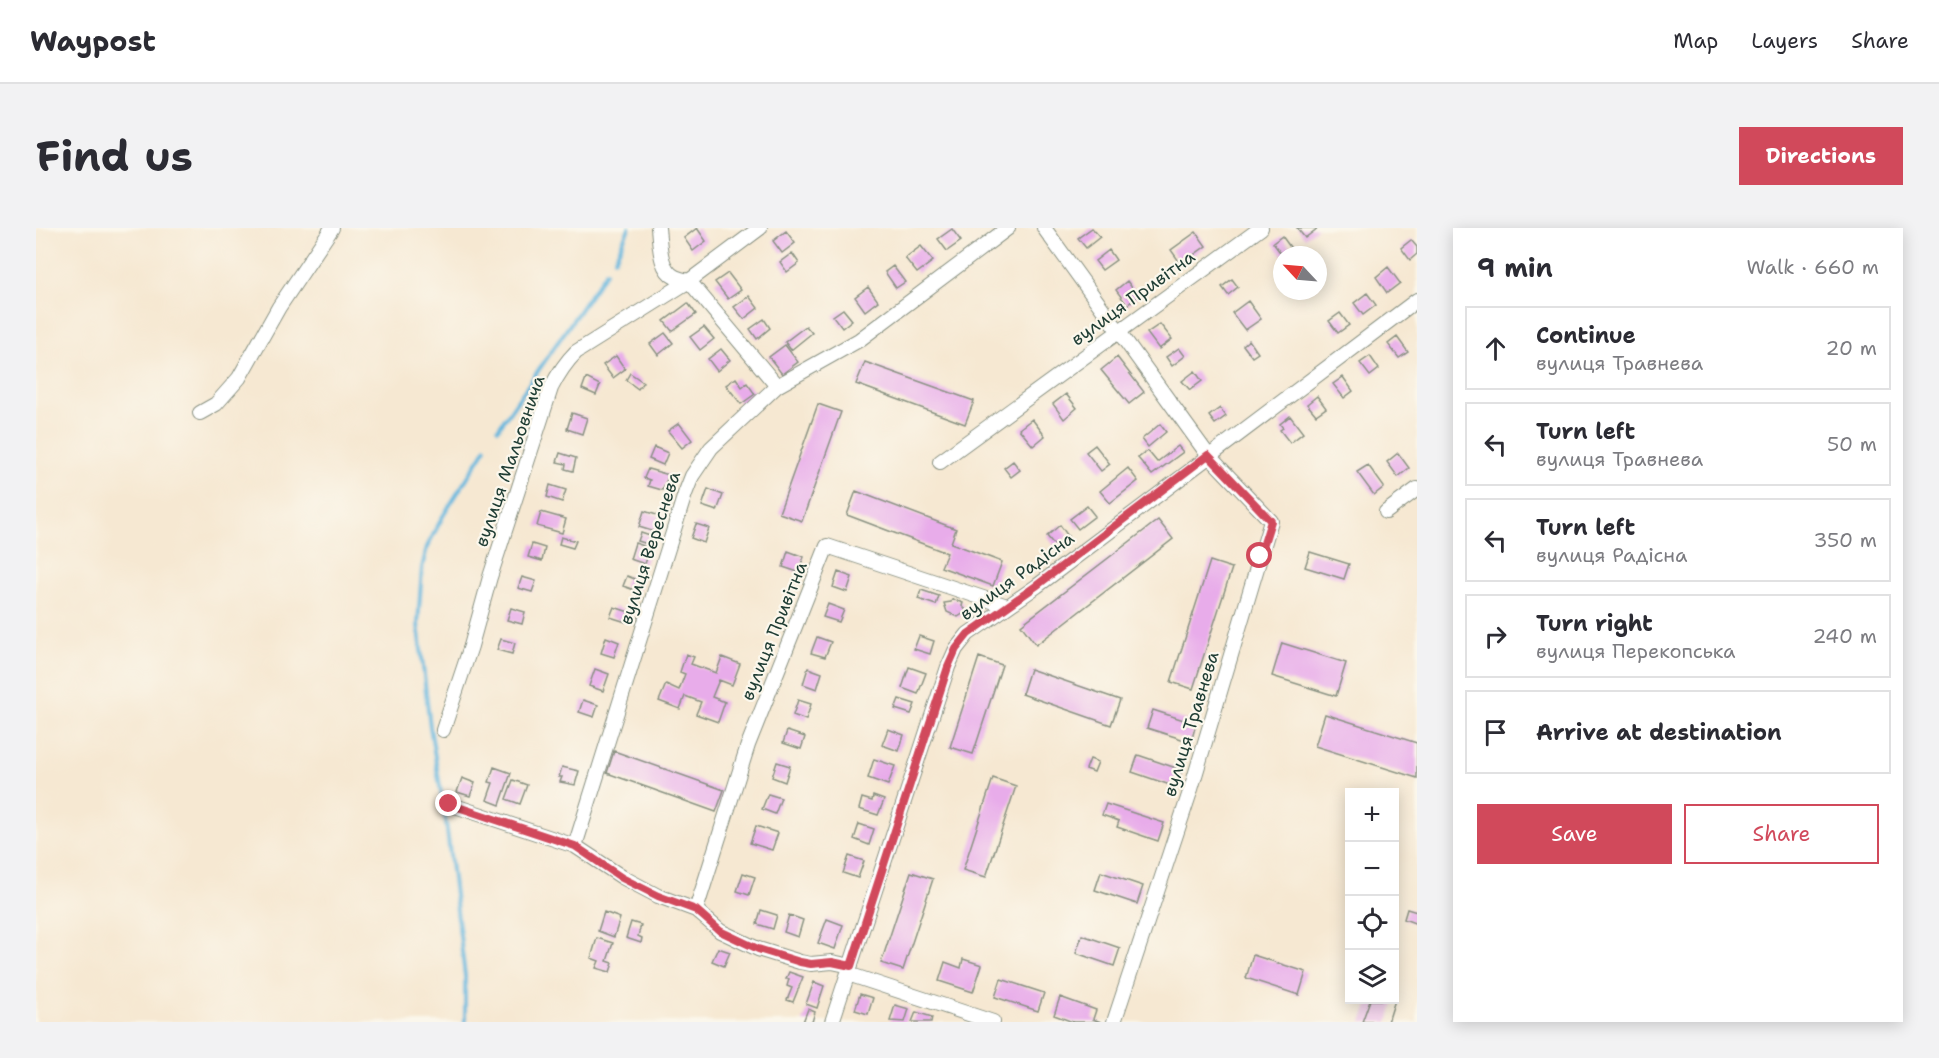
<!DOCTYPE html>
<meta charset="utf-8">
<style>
:root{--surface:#fff;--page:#f2f2f3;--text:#2b2b33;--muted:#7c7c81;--line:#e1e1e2;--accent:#d1495b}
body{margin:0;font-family:"Shantell Sans",sans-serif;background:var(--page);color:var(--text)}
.controls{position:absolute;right:18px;bottom:18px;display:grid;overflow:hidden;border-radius:0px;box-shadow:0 3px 15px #0003}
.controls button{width:54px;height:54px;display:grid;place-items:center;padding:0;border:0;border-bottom:2px solid var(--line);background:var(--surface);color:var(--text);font:30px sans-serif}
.compass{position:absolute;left:1237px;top:18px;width:54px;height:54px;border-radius:50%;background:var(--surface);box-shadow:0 3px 15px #0003;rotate:296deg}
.stop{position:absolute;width:18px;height:18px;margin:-14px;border:4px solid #d1495b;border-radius:50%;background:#fff}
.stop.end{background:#d1495b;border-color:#fff;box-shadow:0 2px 6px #0008}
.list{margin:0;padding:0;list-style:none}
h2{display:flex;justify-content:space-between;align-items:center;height:78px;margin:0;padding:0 24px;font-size:26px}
h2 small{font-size:20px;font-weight:400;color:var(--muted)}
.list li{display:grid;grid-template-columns:39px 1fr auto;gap:18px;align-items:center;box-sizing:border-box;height:84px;margin:0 12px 12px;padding:0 12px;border:2px solid var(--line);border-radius:0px}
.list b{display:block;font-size:22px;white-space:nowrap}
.list p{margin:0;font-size:20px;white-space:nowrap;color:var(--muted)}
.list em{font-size:20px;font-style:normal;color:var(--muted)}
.actions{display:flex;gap:12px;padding:18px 24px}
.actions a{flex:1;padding:14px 0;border:2px solid var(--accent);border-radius:0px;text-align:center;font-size:21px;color:var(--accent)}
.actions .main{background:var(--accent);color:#fff}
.icon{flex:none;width:33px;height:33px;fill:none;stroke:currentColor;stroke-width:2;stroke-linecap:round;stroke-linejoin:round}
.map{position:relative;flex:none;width:1381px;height:794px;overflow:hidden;border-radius:0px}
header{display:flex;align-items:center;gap:36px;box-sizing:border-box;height:84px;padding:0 30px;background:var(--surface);border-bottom:2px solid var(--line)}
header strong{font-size:28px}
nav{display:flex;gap:33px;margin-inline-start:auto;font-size:21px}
.intro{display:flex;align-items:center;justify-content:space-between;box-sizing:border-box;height:144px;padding:0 36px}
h1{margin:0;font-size:42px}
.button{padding:15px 27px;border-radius:0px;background:var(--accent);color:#fff;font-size:21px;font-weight:700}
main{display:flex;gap:36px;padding:0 36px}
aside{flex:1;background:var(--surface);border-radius:0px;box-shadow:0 3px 15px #0003}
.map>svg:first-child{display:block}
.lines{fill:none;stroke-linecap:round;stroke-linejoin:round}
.stream{stroke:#60b5dd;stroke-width:4}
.building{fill:#e8acea}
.street-casing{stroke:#8a9283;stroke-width:16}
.street{stroke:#fff;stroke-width:14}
.route{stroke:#d1495b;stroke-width:8}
.labels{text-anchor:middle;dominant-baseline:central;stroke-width:4.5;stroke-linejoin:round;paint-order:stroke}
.street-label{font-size:18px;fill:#1f3d34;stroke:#fbf7ec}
</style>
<header>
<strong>Waypost</strong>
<nav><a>Map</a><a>Layers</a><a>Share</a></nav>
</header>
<div class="intro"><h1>Find us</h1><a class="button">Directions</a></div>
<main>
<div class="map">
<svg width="1381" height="794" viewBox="0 0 1381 794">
<rect width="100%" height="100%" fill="#fbf7ec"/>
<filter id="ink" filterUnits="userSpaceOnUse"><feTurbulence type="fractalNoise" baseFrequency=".0167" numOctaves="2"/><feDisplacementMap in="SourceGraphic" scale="12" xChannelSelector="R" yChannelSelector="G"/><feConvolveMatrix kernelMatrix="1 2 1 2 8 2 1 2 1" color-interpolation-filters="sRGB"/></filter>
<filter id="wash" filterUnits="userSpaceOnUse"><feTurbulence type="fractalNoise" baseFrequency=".008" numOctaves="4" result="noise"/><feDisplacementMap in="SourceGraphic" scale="24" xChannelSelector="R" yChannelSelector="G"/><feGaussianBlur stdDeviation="1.35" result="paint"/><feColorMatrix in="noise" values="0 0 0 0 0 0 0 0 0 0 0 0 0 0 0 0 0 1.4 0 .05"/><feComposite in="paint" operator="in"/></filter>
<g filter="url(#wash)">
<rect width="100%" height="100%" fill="#f6e8d2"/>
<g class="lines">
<path class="stream" d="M579,31L593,0
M462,201L570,44
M429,794V748L410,594L394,499L382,396L386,340L391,319L407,288L450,220"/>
</g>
<g id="blocks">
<path class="building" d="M661,0L670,13L657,23L648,10Z
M1056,0L1064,9L1050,20L1042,10Z
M1261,0H1282L1269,10Z
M916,1L925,13L911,23L902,11Z
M750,3L759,15L746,25L737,13Z
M1160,4L1170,18L1145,36L1135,22Z
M1246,8L1257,23L1252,27H1246L1237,15Z
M1375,12L1381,19V26L1374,32L1365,20Z
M885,18L897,33L881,45L869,30Z
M1073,22L1080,32L1066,42L1059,33Z
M756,25L763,35L751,44L744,34Z
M857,38L869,54L860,60L849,44Z
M1352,39L1364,55L1351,65L1340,49Z
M692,45L705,62L692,71L679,54Z
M1196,51L1202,59L1192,67L1186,59Z
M1091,53L1102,68L1091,77L1080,62Z
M832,59L842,73L829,83L819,69Z
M1331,65L1340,77L1327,87L1318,75Z
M713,68L722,80L708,91L698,79Z
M1212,73L1225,91L1209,102L1196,85Z
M652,75L660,86L636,103L628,93Z
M807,81L816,92L806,100L797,88Z
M1304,85L1313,97L1302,105L1293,93Z
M728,91L734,100L721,111L714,101Z
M1124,96L1136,111L1123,121L1111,105Z
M770,98L776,105L755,122L749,114Z
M668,99L678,111L664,122L654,109Z
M629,105L637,115L622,127L614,116Z
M1361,109L1372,124L1363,130L1352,116Z
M1213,112L1222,125L1216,129L1207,117Z
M749,117L762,134L746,146L733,129Z
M1143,120L1149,128L1136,138L1130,129Z
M685,121L694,132L681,143L672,131Z
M580,128L589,141L577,150L567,137Z
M1334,128L1343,141L1334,148L1324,135Z
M1081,129L1108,164L1093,176L1065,142Z
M829,134L938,173L929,196L820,156Z
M1159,143L1166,153L1154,162L1146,153Z
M594,145L607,154L602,161L590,152Z
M1307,149L1317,163L1308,170L1297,156Z
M550,150L564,157L560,167L546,161Z
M700,150L706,159L711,155L719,166L705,176L690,157Z
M1030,166L1041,180L1028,191L1017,176Z
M1281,168L1290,180L1280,187L1271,176Z
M782,176L805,184L766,293L743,285Z
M1184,180L1190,188L1179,196L1173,188Z
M536,185L551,190L546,206L531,201Z
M1254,188L1267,205L1254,215L1244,202L1247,200L1244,196Z
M996,191L1009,208L997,218L983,201Z
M643,195L656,212L646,220L632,203Z
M1124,196L1130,204L1112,219L1106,211Z
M1059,217L1074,236L1065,243L1050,224Z
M1142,218L1147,224L1116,247L1102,230L1112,223L1121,234Z
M618,219L632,225L627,237L613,231Z
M524,225L540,230L537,243L529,241L530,236L521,234Z
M1362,225L1373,240L1362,249L1351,234Z
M977,233L984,242L975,249L968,240Z
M1332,237L1348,259L1338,267L1321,244Z
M1092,240L1102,253L1074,275L1064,263Z
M612,241L633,247L626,262L612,258L614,252L608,250Z
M514,257L530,262L526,274L511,269Z
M672,261L687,267L681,283L666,278Z
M820,263L920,301L915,315L966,334L957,358L905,339L911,325L811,287Z
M1051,278L1059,288L1042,301L1034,291Z
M608,283L624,288L619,304L603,299Z
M505,284L530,291L526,305L501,298Z
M1122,292L1137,311L1000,417L985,397Z
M660,296L673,300L668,315L655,310Z
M1024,297L1032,308L1019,318L1011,308Z
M605,305L617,309L615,317L602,313Z
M525,309L540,313L537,320L523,316Z
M599,315L614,320L609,336L594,331Z
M496,316L509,320L506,333L492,329Z
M752,323L768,329L762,344L747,339Z
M1274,324L1313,336L1308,351L1269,339Z
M1174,333L1196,340L1157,461L1135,454Z
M802,344L816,349L811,364L797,359Z
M591,348L604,353L601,363L587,358Z
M486,349L500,353L496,364L482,360Z
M885,362L903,368L900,377L882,371Z
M916,371L927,375L926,378L931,383L922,389L911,384L908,375L915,374Z
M792,376L808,382L803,394L787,389Z
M578,379L593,384L590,394L574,389Z
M475,380L489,384L486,396L471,392Z
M883,408L898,413L894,426L878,421Z
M570,409L583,414L578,429L565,425Z
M781,409L795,414L789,429L775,425Z
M465,411L479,415L476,426L461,422Z
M1246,415L1310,435L1300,468L1236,448Z
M650,426L658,429L655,436L680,445L686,429L704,436L696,457L683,452L676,469L689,474L682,494L660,486L665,474L649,468L644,481L623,473L630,456L643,462L649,446L644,444Z
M943,429L966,437L937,526L914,519Z
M873,439L890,445L882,466L866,460Z
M772,440L786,445L781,461L767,456Z
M559,441L573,446L567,463L553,458Z
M994,441L1084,472L1075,497L986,466Z
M863,471L879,476L875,486L859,481Z
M547,472L562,477L558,489L543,484Z
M762,472L775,476L770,492L757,487Z
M1117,482L1160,496L1155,514L1111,500Z
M1289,486L1381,515V550L1279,518Z
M852,501L868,507L863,523L846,517Z
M751,503L769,509L765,521L747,515Z
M578,523L688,562L680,584L571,545Z
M1102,527L1146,542L1140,559L1096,544Z
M838,531L859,538L852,557L832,550Z
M1054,531L1062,534L1058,544L1050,541Z
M741,534L754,538L749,554L736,549Z
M458,539L475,545L464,577L451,572L457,555L453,554Z
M526,539L543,543L539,557L524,554L526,549H523Z
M426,550L439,555L434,568L421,564Z
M957,550L980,558L950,649L927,642Z
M477,552L491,557L484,576L470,571Z
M732,566L745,570L739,586L726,581Z
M837,568L848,572L842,587L823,581L826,570L836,573Z
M1070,576L1128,595L1122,613L1081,599L1083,593L1066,587Z
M823,596L838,601L833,617L818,611Z
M720,598L742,605L736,622L714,615Z
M813,628L828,633L822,650L807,645Z
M875,644L897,651L867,742L845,735Z
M1065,644L1107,658L1101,676L1059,662Z
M707,645L719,649L713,667L701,663Z
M1371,681L1381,684V696L1368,691Z
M725,682L741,687L737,701L721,696Z
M568,684L584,690L578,709L562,703Z
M753,687L767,692L762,709L748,704Z
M791,691L807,697L799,721L782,715Z
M595,694L605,697L602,708L606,710L605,715L590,710Z
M1046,707L1084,720L1078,738L1040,725Z
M561,710L577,715L571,733L577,735L574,744L560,740L563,733L555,730Z
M682,720L694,724L688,738L676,733Z
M1217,727L1270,744L1263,767L1210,750Z
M927,731L946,737L937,764L903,753L909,734L925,740Z
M753,744L767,749L757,774L751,772L756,760L751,758L753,751H750Z
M965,751L1008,765L1002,783L959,769Z
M778,754L788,758L781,780L770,776Z
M824,766L837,770L832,786L819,782Z
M1024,769L1060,782L1057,791L1065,794H1037L1018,787Z
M1334,772H1359L1352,794H1326Z
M859,777L873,781L869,794L854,793Z
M772,781L779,784L776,794H767Z
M880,784L896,789L895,794H876Z"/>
</g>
</g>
<g filter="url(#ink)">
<use href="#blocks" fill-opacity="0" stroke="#8a9283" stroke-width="1.5"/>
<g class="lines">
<defs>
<path id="street" d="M622,0C624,16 623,41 639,49C643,51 649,52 653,53L741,158
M1008,0L1172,227L1235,293L1155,561L1078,794
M164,185L180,176L203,150L243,79L296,0
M904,234L1225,0
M1350,284L1381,261
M407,502L435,418L454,349L515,160C522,146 529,135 540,124L653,53L724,0
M413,576L539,618L586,649L622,668L660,682L684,703L722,721L764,734L775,736L796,734L815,738
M539,618L649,266L656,248L675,220L741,158L823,112L972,0
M660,682L712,517L791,318L971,378
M812,746L957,794
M796,794L912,439L920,421L932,406L1001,358L1381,72"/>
</defs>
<use href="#street" class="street-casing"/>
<use href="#street" class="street"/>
</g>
</g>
<g class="lines" filter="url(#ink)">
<path class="route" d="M413,576L539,618L586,650L622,668L660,682L684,703L722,721L764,734L775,736L796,734L815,738L912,439L920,421L932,406L1000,358L1172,227L1235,293L1224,328"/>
</g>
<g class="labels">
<g class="street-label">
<text transform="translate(1097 70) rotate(-36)">вулиця Привітна</text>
<text transform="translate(474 233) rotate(-71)">вулиця Мальовнича</text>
<text transform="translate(614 320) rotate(-72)">вулиця Вереснева</text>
<text transform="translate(981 348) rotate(-36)">вулиця Радісна</text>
<text transform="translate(738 403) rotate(-68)">вулиця Привітна</text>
<text transform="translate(1155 496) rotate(-73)">вулиця Травнева</text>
</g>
</g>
</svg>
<div class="controls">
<button>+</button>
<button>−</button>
<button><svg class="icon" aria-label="locate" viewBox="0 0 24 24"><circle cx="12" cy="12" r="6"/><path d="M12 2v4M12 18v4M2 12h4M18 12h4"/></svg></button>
<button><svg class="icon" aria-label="layers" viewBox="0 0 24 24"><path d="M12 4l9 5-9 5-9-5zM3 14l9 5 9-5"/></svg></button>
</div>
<svg class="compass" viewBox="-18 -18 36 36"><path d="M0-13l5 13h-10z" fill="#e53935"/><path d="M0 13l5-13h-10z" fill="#7c7c81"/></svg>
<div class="stop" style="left:1224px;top:328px"></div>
<div class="stop end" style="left:413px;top:576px"></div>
</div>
<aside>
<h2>9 min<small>Walk · 660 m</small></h2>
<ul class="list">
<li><svg class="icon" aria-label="ahead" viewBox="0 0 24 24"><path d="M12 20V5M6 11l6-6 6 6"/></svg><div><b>Continue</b><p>вулиця Травнева</p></div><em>20 m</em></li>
<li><svg class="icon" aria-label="left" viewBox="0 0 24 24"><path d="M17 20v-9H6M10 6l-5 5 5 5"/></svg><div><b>Turn left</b><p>вулиця Травнева</p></div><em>50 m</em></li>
<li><svg class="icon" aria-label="left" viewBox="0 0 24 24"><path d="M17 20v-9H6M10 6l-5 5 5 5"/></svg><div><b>Turn left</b><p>вулиця Радісна</p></div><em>350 m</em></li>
<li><svg class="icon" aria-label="right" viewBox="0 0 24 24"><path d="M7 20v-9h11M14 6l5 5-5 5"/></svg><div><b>Turn right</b><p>вулиця Перекопська</p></div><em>240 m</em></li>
<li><svg class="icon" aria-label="arrive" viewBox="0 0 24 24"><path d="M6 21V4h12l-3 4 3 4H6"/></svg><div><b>Arrive at destination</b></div></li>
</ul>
<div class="actions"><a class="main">Save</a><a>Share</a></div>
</aside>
</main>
